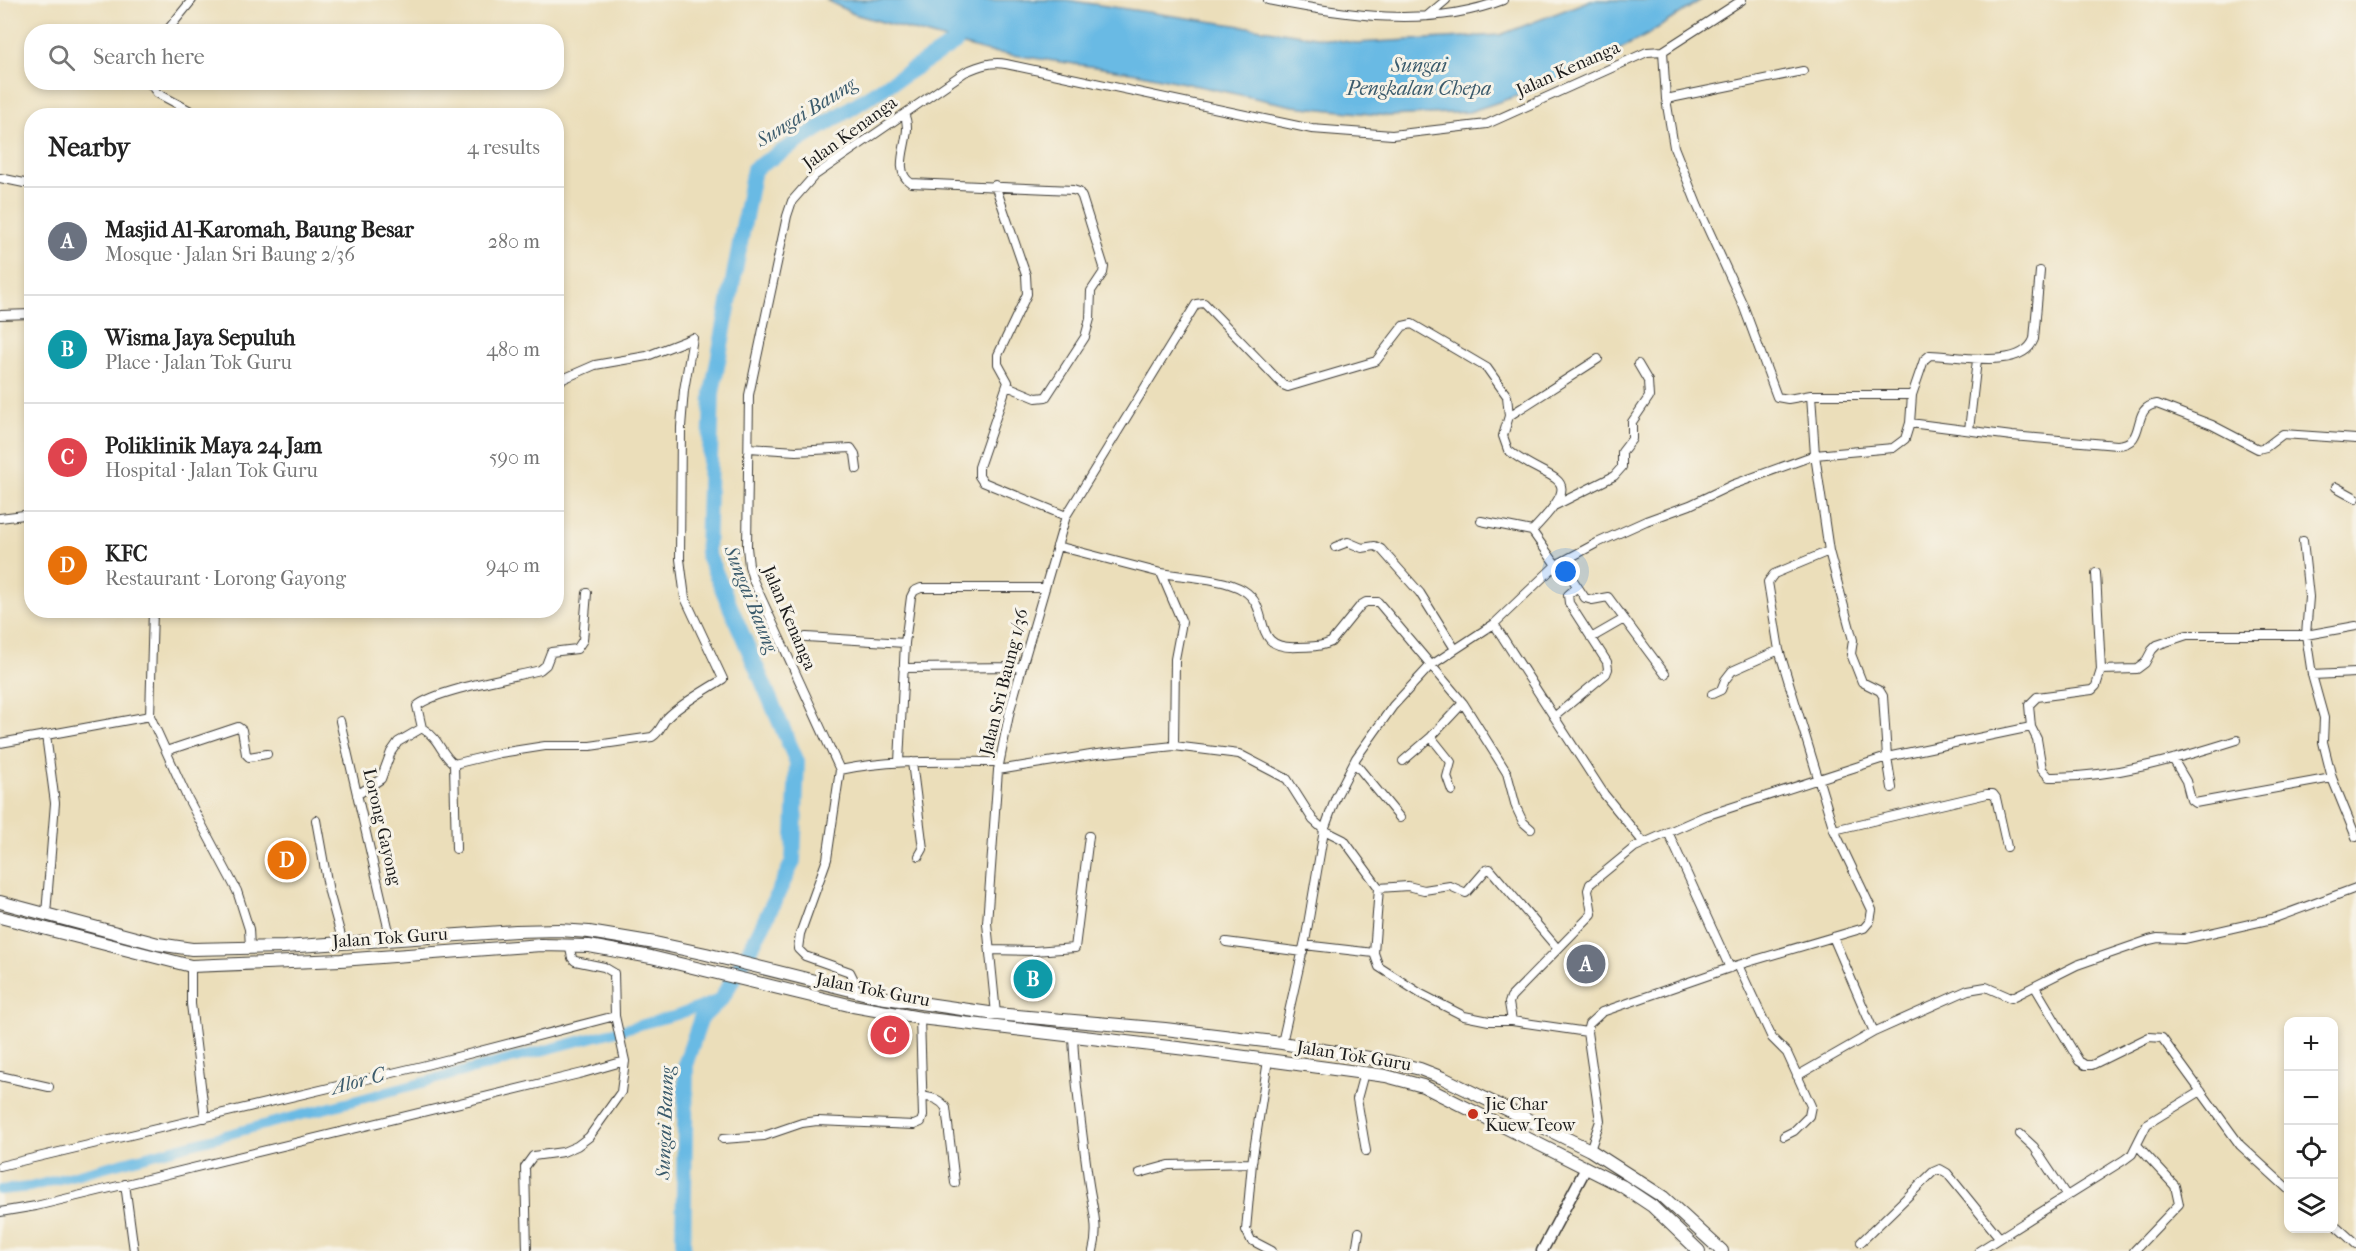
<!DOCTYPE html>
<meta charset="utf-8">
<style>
:root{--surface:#fff;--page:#f2f2f2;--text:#222;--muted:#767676;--line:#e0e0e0;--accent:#2563eb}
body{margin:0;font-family:"IM FELL French Canon",serif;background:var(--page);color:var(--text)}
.controls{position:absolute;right:18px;bottom:18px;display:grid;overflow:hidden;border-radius:12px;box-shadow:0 3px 9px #0003}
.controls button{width:54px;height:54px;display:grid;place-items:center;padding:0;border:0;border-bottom:2px solid var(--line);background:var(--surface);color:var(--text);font:30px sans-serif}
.you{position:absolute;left:1566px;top:572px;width:21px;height:21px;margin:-15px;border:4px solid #fff;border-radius:50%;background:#1a73e8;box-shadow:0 0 0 9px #1a73e833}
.badge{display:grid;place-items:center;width:39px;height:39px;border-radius:50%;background:var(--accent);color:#fff;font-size:20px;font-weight:700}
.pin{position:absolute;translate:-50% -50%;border:3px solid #fff;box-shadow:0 2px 6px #0006}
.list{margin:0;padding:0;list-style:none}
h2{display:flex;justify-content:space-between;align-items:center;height:78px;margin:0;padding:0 24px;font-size:26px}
h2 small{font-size:20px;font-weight:400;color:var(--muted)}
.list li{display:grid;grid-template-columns:39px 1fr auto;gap:18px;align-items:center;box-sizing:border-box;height:108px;padding:0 24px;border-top:2px solid var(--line)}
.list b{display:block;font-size:22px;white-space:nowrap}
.list p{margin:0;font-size:20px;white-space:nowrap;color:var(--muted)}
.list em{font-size:20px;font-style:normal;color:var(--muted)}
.icon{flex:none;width:33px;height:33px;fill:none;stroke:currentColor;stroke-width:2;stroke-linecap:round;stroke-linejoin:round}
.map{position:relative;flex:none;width:2356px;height:1251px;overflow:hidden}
.search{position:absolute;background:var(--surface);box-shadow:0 3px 9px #0003;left:24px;top:24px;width:540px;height:66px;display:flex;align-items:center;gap:15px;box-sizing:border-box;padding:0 21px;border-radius:24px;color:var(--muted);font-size:22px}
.panel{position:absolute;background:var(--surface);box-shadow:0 3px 9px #0003;left:24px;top:108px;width:540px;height:510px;border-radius:24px}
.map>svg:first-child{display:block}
.water{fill:#69bae4;stroke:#426b80;stroke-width:1.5}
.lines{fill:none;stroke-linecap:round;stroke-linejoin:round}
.canal{stroke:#69bae4;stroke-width:10}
.river{stroke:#69bae4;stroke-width:16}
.minor-casing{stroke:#3b3934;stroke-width:10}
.tertiary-casing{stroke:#3b3934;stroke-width:13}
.primary-casing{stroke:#3b3934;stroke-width:14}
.minor{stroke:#fff;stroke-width:8}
.tertiary{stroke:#fff;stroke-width:10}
.primary{stroke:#fff;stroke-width:12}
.poi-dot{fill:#c8321e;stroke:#f7f3e8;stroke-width:2}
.labels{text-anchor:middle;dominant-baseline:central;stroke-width:6;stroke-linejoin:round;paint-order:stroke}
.street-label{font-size:18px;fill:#1c1c1c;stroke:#f7f3e8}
.poi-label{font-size:18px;fill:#1c1c1c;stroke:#f7f3e8;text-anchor:start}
.water-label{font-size:20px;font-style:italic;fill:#3b5b6c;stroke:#f7f3e8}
</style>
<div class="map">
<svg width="2356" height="1251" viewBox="0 0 2356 1251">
<rect width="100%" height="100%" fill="#f7f3e8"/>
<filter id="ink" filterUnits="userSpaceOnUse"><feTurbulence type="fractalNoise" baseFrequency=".0167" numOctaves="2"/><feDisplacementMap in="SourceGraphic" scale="12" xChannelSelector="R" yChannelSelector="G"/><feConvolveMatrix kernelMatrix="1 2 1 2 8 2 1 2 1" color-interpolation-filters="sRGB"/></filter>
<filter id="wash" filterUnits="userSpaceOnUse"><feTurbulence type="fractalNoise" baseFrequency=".008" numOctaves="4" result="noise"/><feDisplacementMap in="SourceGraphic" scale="24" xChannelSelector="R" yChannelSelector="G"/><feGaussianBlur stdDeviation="1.35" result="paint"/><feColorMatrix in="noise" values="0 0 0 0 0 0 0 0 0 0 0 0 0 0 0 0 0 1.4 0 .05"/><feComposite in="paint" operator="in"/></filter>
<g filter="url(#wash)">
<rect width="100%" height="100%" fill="#ebdeba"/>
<path class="water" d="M826,0H1066L1356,43L1500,35L1591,0H1701L1647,35L1550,85L1469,112L1389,116L1293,106L1137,73L985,51L854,14Z"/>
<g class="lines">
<path class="canal" d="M0,1190L30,1187L677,1015L722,998"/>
<path class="river" d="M683,1251L686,1062L701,1018L722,998L759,933L793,861L797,762L707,553L712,393L754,169L956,42"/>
</g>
</g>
<g filter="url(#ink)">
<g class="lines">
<defs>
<path id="minor" d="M1268,0C1344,15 1428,29 1503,0
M1427,16L1446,0
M166,32L192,0
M1663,51L1666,99L1674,147L1698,207L1743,305L1777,397L1788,399L1811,395H1912L1910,423L2012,436L2117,445C2149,444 2129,407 2157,404L2212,425L2258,449L2266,447L2283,434L2356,439
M149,82L157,93L200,116
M1666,99L1803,71
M904,114C906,118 907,123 907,128C907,145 893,172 911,183L1073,190L1079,192L1082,197L1104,267L1103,273L1091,291L1090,319L1085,337L1046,397L1036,398L1007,386
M0,178L24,183
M995,185L1026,275L1027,294L998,355V364L1008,382L979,467V476L983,482L1066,516
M556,288V297
M0,315L32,314
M556,382L595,365L647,356L693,338L684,390L681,427L680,559L685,598L723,679C706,690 680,704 667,718C661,725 660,732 652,737L590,746H545L500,753L454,764C439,752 441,740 422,728L417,706C436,690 512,677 540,670L546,665L551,652L577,649L583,640L587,593
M1912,395L1924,360L1930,355C1956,355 2022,371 2034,339L2040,271
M1509,416L1598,359
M1969,430L1977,360
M749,448L796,451L851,448L855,454L857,469
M2336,487L2356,498
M1556,505L1614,476L1622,467V452L1632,439V422L1649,397L1648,381L1638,364
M0,518L32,514
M1481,521L1532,531
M2303,541L2309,597L2306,635L2312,675L2324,718L2323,742L2332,778L2356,837
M1057,546L1161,573L1182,622L1175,659L1174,746
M1335,547L1348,542L1362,548L1375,546L1381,549L1420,593L1455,649
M1561,562L1585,598L1592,600L1608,597L1665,674
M1161,573C1184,577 1224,578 1243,590C1274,609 1248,650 1298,647C1307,647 1317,647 1326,644L1331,642L1361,605L1366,602H1378L1463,703L1507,773L1516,807L1523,822L1531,829
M2096,573L2101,670
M153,610L150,716L186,795L237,891L249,929L250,948
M1494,624L1604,794L1644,843
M806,637L905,643
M1591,638L1624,619
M903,668L1022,667
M2312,675L2356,673
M1712,694L1721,690L1725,680L1732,671L1779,650
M1554,717L1606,674L1608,669L1607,662L1569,603L1568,595L1577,587
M340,721L391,940
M46,735L150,716
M1431,737L1451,762L1447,777L1452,791
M2237,740C2177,759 2113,778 2049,777L2042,769L2037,739L2031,727L2029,705L2037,697L2092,690L2096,686L2101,670L2137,669L2145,663L2152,650L2157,645L2187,635H2306L2356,626
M0,743L46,735L55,803L46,914
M166,751L238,727L242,730L246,754L249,757L267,754
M2173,759L2186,781L2191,800L2195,803L2332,778
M1403,761L1431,737L1463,703
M899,762L905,643L911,597L914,591L921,588H1045
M912,762L923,849L919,856
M1354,762L1400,818
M454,764L456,849
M840,770C893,759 946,762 999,762
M998,770L1097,754L1174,746L1239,754L1287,779L1313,820L1324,830L1344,840L1379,888L1408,886L1424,890L1450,886L1466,893L1486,870L1490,869L1557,948
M1892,788L1887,757L2031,727
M357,795L381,779L391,752L398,742L422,728
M316,820L329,892L343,943
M1834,830L1987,794H1993L1996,798L2007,847
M1668,832L1730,968
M1833,937L1874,1032
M1226,942L1303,952
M1304,945L1374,953L1379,967L1421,994L1464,1016L1489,1021H1512L1587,1032
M990,950L1034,951L1075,948L1089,836
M1374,953L1379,888
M1738,965L1864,928L1870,921L1872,910L1834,830L1779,650L1768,582L1774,574L1829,551L1815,455L1893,448L1905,439L1910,423
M191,966V1004L205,1118
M2035,987L2079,1061L2085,1065H2092L2149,1037L2162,1038L2240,1145L2288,1189
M851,992L855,982L850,972L805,956L798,949L800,934L827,859L840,770L753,580L749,566L747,547L749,395L787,216L792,201L814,176L965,72C979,66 991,61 1006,64L1312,129L1392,135L1487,124L1647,52L1663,51L1742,0
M996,1014L987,923L998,770L1010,710L1022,667L1066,516L1196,304L1204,303L1283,385L1288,387L1376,361L1403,326L1412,324L1487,368L1507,396L1509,416L1503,436L1508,450C1550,485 1591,470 1532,531L1556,565
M1512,1021L1509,1003L1511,997L1592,914L1588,890L1590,884L1635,847L1705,816L1887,757L1883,696L1880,691L1862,682L1851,654L1853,640L1829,551
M1073,1036C1075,1084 1082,1131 1088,1178C1091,1203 1100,1226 1093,1251
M1282,1043L1306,936L1324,830L1336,797L1356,758L1393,706L1430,666L1494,624L1556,565L1597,543L1646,521L1690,505L1732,485L1815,455L1811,395
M1268,1060L1252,1163L1246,1230L1251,1240L1272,1251
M1364,1073L1357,1099L1366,1151
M0,1076L49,1087
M1797,1076L1874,1032L1968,990L1986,987L2011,998L2077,965L2149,940L2158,938L2184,939L2272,919L2356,888
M922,1096C933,1098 940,1099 946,1108L955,1183
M2020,1134L2034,1147L2066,1195
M723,1139L764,1136L802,1123L817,1121L914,1125L921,1122L923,1116L920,1018
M1590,1150L1600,1121L1587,1032L1589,1024L1602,1012L1738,965L1772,1038L1787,1053L1811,1106L1809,1116L1794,1131L1784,1136
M0,1166L422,1066L615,1016
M1140,1173L1169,1165L1252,1163
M125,1184L134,1251
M0,1212L36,1206L583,1073L625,1061
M2334,1224L2356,1244
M1861,1242L1933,1172L1940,1169L1947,1173L1999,1237
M527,1251L525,1167L533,1156L563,1152L577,1146L589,1137L621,1092L625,1061L615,1016L614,973L604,967L575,961L572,958L569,944
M1356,1251L1359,1232
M1979,1251L2124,1160L2132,1154L2147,1124L2201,1091
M2134,1251L2179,1204L2175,1186L2137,1145"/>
<path id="tertiary" d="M1542,1251L1586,1168"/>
<path id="primary" d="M0,902L158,944L192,949L284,947L516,931L559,930L589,932L655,943L706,954L879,997L996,1014L1165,1029L1282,1043L1392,1062L1420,1069L1443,1078L1590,1150L1663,1197L1722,1251
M0,917L191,966L341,960L541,945L589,946L651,957L853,1006L920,1018L1186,1049L1386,1076L1423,1086L1622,1186L1652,1206L1699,1251"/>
</defs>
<use href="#minor" class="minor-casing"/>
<use href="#tertiary" class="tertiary-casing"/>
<use href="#primary" class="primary-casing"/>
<use href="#minor" class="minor"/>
<use href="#tertiary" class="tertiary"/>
<use href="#primary" class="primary"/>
</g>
</g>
<circle class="poi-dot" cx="1473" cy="1114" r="6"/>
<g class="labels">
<g class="street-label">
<text transform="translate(1568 69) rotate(-24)">Jalan Kenanga</text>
<text transform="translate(850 133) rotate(-36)">Jalan Kenanga</text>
<text transform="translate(789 618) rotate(67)">Jalan Kenanga</text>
<text transform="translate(1004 682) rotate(-76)">Jalan Sri Baung 1/36</text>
<text transform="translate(382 827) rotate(77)">Lorong Gayong</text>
<text transform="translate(390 938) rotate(-4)">Jalan Tok Guru</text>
<text transform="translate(873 990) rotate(11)">Jalan Tok Guru</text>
<text transform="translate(1354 1056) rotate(9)">Jalan Tok Guru</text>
</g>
<g class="poi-label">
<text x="1485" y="1104">Jie Char<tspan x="1485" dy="21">Kuew Teow</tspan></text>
</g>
<g class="water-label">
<text x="1419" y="65">Sungai<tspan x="1419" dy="23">Pengkalan Chepa</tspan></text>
<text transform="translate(806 112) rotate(-32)">Sungai Baung</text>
<text transform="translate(751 599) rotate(68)">Sungai Baung</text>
<text transform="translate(358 1081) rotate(-15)">Alor C</text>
<text transform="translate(665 1123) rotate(-88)">Sungai Baung</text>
</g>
</g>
</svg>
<div class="controls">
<button>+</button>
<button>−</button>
<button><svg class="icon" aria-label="locate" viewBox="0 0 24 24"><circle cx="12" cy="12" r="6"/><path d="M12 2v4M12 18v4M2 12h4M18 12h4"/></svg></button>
<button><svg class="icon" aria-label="layers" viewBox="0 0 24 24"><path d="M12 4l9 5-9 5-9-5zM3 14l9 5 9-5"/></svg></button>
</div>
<div class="you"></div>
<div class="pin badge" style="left:1586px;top:964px;background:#6b7280">A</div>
<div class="pin badge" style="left:1033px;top:979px;background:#0f9aa8">B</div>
<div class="pin badge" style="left:890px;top:1035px;background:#e0444e">C</div>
<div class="pin badge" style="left:287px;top:860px;background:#e8710a">D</div>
<div class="search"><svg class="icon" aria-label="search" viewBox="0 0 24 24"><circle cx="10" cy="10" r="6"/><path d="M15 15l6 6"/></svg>Search here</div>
<section class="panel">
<h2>Nearby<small>4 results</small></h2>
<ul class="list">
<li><span class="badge" style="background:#6b7280">A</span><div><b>Masjid Al-Karomah, Baung Besar</b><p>Mosque · Jalan Sri Baung 2/36</p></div><em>280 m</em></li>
<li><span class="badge" style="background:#0f9aa8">B</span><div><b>Wisma Jaya Sepuluh</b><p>Place · Jalan Tok Guru</p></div><em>480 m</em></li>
<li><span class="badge" style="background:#e0444e">C</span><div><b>Poliklinik Maya 24 Jam</b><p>Hospital · Jalan Tok Guru</p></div><em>590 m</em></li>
<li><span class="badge" style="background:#e8710a">D</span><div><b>KFC</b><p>Restaurant · Lorong Gayong</p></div><em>940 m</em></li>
</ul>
</section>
</div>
